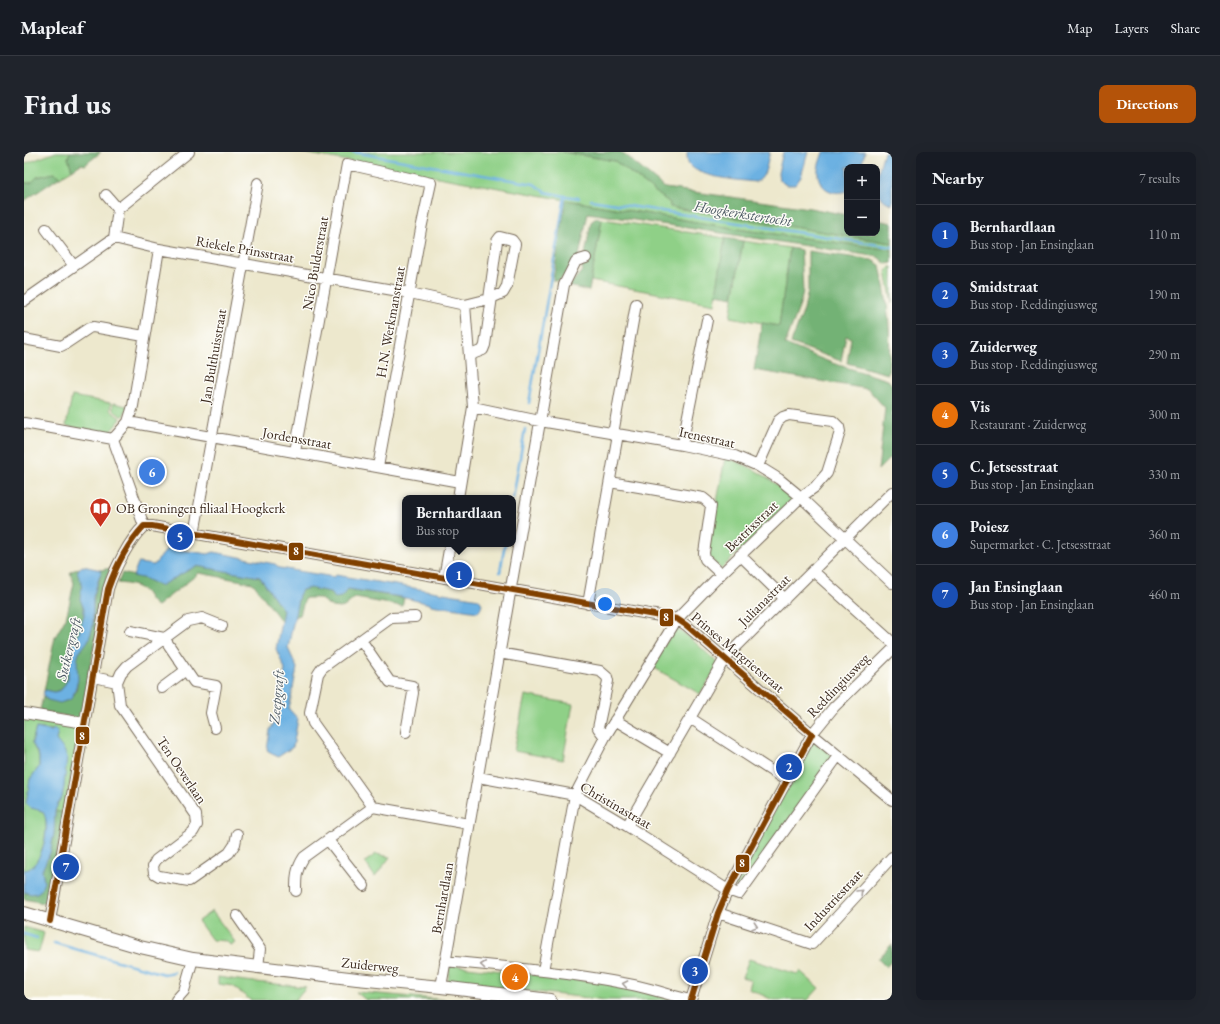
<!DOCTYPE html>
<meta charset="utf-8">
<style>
:root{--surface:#171b24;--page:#20242c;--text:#f1f3f6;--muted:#9ea1a6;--line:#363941;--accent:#b45309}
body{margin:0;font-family:"EB Garamond",serif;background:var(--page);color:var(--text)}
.controls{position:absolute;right:12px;top:12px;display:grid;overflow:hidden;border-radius:8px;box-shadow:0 4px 16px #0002}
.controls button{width:36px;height:36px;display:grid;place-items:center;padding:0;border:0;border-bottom:1px solid var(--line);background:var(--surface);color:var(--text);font:20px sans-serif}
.you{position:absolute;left:581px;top:452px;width:14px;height:14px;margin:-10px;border:3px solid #fff;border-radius:50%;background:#1a73e8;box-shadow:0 0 0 6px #1a73e833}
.badge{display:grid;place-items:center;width:26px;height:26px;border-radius:50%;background:var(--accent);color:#fff;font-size:13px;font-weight:700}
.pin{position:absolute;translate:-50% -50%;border:2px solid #fff;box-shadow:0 1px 4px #0006}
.popup{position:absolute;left:378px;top:343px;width:114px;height:52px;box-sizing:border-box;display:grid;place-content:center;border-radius:8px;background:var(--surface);filter:drop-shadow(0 1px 3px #0005);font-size:13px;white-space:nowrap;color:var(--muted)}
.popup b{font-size:15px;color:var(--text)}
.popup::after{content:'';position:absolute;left:50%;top:100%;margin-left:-8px;border:8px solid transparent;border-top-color:var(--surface)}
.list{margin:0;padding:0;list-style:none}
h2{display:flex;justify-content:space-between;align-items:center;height:52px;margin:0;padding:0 16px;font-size:17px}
h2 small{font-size:13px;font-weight:400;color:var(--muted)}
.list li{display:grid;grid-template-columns:26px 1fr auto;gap:12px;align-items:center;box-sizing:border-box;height:60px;padding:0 16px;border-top:1px solid var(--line)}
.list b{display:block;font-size:15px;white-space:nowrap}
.list p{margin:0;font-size:13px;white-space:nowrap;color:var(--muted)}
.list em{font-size:13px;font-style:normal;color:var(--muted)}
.map{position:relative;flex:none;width:868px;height:848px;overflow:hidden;border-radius:8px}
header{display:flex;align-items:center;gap:24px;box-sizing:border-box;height:56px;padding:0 20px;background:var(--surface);border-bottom:1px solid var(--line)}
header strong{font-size:19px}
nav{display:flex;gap:22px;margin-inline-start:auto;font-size:14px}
.intro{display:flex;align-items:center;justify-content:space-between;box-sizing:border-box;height:96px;padding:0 24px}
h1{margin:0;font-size:28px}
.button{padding:10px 18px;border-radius:8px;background:var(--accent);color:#fff;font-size:14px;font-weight:700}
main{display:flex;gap:24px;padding:0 24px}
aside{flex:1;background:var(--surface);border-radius:8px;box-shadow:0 4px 16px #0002}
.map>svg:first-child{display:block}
.green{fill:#8fd087;stroke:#657d52}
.forest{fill:#73b274;stroke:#576e49}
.water{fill:#6cb1e2;stroke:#546e80}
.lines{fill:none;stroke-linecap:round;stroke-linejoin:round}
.stream{stroke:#6cb1e2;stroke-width:2.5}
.minor-casing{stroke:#796c5b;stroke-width:12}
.tertiary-casing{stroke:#796c5b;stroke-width:14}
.minor{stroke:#fff;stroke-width:10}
.tertiary{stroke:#fff;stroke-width:12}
.bus-1-casing{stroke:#fdfcf7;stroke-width:9}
.bus-1{stroke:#804000;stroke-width:6}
.oneway{stroke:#a79f9a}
.labels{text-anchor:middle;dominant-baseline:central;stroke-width:3;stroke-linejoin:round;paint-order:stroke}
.street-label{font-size:14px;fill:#3b2a1e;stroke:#fdfcf7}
.poi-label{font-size:14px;fill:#3b2a1e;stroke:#fdfcf7;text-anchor:start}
.water-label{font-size:15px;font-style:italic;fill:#4c5963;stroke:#fdfcf7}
.line-badge{stroke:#fdfcf7;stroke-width:1.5}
.badge-label{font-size:11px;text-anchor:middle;font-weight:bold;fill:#fff}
</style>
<header>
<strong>Mapleaf</strong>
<nav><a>Map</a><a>Layers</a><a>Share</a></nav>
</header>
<div class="intro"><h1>Find us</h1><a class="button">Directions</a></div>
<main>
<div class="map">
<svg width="868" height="848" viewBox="0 0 868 848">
<rect width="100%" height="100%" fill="#fdfcf7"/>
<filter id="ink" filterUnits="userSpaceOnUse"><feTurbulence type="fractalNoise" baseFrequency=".025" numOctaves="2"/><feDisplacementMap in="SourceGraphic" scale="8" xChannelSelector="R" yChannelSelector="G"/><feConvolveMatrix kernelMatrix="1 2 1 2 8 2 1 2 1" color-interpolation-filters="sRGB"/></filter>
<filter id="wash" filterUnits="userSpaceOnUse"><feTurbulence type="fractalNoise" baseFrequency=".012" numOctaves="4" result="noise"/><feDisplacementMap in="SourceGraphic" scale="16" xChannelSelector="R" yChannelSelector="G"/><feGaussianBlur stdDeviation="0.9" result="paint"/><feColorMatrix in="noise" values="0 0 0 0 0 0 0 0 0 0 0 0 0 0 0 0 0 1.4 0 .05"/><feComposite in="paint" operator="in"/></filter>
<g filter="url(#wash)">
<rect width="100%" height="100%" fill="#ede8cd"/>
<path class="green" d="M32,0H46L44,6L48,18L36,25L30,21L13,25L7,31H0V12Z
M274,0H539L591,9L646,51V55L868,91V98L720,78L542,48Z
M578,67L701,86L691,152L567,129Z
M719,89L766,96L755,174L706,165Z
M866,115H868V151L862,119Z
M48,244L87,251L86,258L97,267L84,282L42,274Z
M89,251L103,254L102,259L98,265L89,258Z
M701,306C728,313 748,328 770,346L697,417L683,404Z
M651,476L663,483L695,512L676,542L627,514Z
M501,543L549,552L539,608L490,599Z
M1,563L56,575L40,661L31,659C33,650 39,643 40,634C41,622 40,610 40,598L32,590L33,582L29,578L12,576L8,591L15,605V615L6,627L7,656L13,657L21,662C25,675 18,719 0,718V570Z
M789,589L811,605L715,737L709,733Z
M352,702L366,705L351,725L341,710Z
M188,759L211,790L206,793L203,789L188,788L174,769Z
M0,775L20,781L15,800L0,798Z
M725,807L773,822L776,819L795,836L784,848H749L725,837L727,829L718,825Z
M426,813L580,831L652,848H582L424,830Z
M194,825L221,829L282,835L271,848H226L209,834L194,832Z
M332,840L423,848H342Z"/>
<path class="forest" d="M46,0H77L61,13L57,12L48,18L44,6Z
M539,0H597L641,36L786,56L823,63V81H853V68L868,71V91L646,55V51L591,9Z
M30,21L36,25L0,49V31H7L13,25Z
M542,48L720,78L868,98V111L862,112L854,105L849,104L564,61L555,104L550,116L535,128V129L529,128Z
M572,66L578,67L565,139L545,134L558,119L567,70Z
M701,86L719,89L709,145L692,142Z
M766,96L777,98L779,139L776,153L761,192L808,211L864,228L868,233V304L854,318L861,256L844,237L730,218L738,171L755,174Z
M784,99L848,108L856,113C864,151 868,184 864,222L823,211L827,186L822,184L817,209L767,191L780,158L784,138Z
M172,414L236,425L259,458L257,469L229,431L175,421L133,454C126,449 126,447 122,441C115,433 104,432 94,431L98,421L122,427L136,434Z
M55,416C51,423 58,425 58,432C59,437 56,443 57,448C57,451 60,453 60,456C62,473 49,489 45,504C41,517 48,523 38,537L30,540L22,538L20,539L31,485L42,466L44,458L50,431L46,420Z
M87,416L83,424L57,567L16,559L19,544L21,547C30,549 40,553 47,546C58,536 51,520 53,508C54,498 64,491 67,481C72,469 68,457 70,445C71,436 77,427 77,418Z
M286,436L306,440L308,444L317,445L324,437L380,446L378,454L331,446L320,455L316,456L308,455L295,446H281L276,463L270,465L275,443L278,438Z
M31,659L40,661L24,752L0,747V740L3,741L20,730L18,718L26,701L30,681Z
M868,792V808L862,815L854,807Z"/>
<path class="water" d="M663,0H746C743,10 742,28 731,30C714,28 675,26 665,12C663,9 663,4 663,0Z
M759,0H784L777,25L771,33H762L755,28L754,21Z
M799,0H841L837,15H823V39C810,44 795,37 794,22C793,15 797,7 799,0Z
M860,0H868V52C844,45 855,17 860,0Z
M144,396L184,402L190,400L251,412L256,416L310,425L312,423L455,447L458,452L456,458L454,460L406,453V452L377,445L324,437L317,445L311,446L306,440L286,436L278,438L275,443L264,496L273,516L265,557L274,567L269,595L254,605L243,598L246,578L252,567L261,517L252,497L259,458L236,425L172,414L136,434L122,427L109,424L114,411L130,413Z
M59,414L77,418V420L69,445V474L67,481L64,489L55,501L53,508L54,528L49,544L47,547L36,551L24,548L19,544L20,539L22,538L30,540L34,539L38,537L44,527L45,503L55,482L60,463V457L56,447L58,430C54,424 50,418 59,414Z
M12,576L28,579L29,577L34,579L32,588L40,598L43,605L40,635L38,646L34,652L31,659L30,681L26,701L18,718L20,730L17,738L13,741L7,742L0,740V718C17,719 29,670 18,659L7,656L2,652L6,627L15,615V604L8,591Z"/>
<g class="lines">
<path class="stream" d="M329,0L510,32L521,40L541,44
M567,48L868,95
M505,251L541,44L555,46
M489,346L501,277
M476,420L481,392
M0,782L13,786
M30,791L133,820L140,822L150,820"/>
</g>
</g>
<g filter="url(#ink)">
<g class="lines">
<defs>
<path id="minor" d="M82,43L94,57L165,0
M22,77L50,114
M90,86L135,97L386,141L441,153L465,147L473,89L476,85L488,88L491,92L483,134L479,141L465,147
M0,149L90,86L94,57
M0,187L37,194L41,192L65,176L69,175L120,184
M446,203L459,198L461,193L468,145
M449,255L516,269L658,293L711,304L734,314L755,327L777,345L868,431
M104,270L436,330
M0,271L89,287
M589,282L612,152
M658,293L683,168
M271,300L323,12L407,31L397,77L354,315
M586,330L679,346L684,350L687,354L680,401L681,407L697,422
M434,346L449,255L441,153
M120,374L89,287L104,270L109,254L135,97
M170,382L234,31
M716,403L761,447
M789,419L868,490
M420,426L426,392
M564,452L594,282
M391,465L367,466L298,516L294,522L286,561L289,571L349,655L445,672
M198,474L178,466L164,469L103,514L97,521L93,530L96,553L172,663L173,673L169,680L132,708L129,714L130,721L135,724L165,729L205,701L211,692L213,682
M106,479L140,486L170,530L192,534L187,561L191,576
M337,488L366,530L388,534L389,541L382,580
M475,501L576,519L583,525L584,529L574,576L581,585L551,643L519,819
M69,525L93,530
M138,536L162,518
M0,561L60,571
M666,566L763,629
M591,568L646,601
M581,585L653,467L697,422L777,345L791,335L803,321L816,280L815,275L809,269L765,263L759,265L754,269L734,314
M454,625L551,643L603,674L704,738L715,742L814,604
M603,674L701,506L868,340
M304,688L340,734
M272,739C272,725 272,717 280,705L349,655
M694,761L788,792L868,705
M213,764L236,797L234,816
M26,769L84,437C90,418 105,388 120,374H128L653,467L662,473L788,582L868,648
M421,809C482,815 543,820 604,832C625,836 646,843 666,848
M417,835L540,133L552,109L562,106
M152,848L160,839L169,807
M667,848L694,761L704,738L788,582L810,555L868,498"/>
<path id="tertiary" d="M0,761L116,795L169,807L333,827L417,835L526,848"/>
</defs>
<use href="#minor" class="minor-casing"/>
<use href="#tertiary" class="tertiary-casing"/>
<use href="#minor" class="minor"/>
<use href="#tertiary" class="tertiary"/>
<defs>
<path id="bus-1" d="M26,769L84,437C92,414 103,392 120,374H128L653,467L662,473L788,582
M667,848L694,761L704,738L788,582"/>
</defs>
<use href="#bus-1" class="bus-1-casing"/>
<use href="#bus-1" class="bus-1"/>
</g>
<defs><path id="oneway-chevron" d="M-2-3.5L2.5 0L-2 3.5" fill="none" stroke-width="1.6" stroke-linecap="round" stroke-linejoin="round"/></defs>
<g class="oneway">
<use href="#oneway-chevron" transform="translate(836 740) rotate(-47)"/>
<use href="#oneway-chevron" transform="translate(731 774) rotate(18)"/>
<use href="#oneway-chevron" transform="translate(459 813) rotate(-174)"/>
<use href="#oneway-chevron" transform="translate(601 832) rotate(-169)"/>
</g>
</g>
<defs>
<symbol id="library-pin" viewBox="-11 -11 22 30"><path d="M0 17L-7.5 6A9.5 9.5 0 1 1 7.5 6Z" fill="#c8321e" stroke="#fdfcf7"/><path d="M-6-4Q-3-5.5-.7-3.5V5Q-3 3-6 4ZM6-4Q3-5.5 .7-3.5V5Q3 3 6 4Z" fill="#fff"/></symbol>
</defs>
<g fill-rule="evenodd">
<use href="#library-pin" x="64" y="344" width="25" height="34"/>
</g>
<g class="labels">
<g class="street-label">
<text transform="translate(221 97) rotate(10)">Riekele Prinsstraat</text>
<text transform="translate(291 111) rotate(-80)">Nico Bulderstraat</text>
<text transform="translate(366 170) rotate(-80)">H.N. Werkmanstraat</text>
<text transform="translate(189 204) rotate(-80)">Jan Bulthuisstraat</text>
<text transform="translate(683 285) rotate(12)">Irenestraat</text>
<text transform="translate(273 286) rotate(10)">Jordensstraat</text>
<text transform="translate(727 374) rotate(-44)">Beatrixstraat</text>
<text transform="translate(740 448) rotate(-45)">Julianastraat</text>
<text transform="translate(714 500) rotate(40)">Prinses Margrietstraat</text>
<text transform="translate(814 533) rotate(-46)">Reddingiusweg</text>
<text transform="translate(158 618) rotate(56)">Ten Oeverlaan</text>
<text transform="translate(592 653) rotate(30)">Christinastraat</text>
<text transform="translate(418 746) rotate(-80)">Bernhardlaan</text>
<text transform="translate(809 748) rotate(-47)">Industriestraat</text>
<text transform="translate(346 813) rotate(6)">Zuiderweg</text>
</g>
<g class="poi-label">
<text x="92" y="356">OB Groningen filiaal Hoogkerk</text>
</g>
<g class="water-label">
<text transform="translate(719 61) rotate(9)">Hoogkerkstertocht</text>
<text transform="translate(44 497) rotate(-76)">Suikergraft</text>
<text transform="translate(252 545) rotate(-85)">Zeepgraft</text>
</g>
</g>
<g class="line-badge">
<rect x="264" y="390" width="16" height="19" rx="4" fill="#804000"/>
<rect x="635" y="456" width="15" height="19" rx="4" fill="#804000"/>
<rect x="51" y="574" width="15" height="19" rx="4" fill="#804000"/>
<rect x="711" y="702" width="15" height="19" rx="4" fill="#804000"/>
</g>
<g class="badge-label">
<text x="272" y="403">8</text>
<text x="642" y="469">8</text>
<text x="58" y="588">8</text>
<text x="718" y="715">8</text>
</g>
</svg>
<div class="controls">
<button>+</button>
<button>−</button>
</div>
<div class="you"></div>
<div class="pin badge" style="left:435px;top:423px;background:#1a4fb4">1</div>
<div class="popup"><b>Bernhardlaan</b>Bus stop</div>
<div class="pin badge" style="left:765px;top:615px;background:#1a4fb4">2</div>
<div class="pin badge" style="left:671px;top:819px;background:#1a4fb4">3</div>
<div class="pin badge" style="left:491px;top:825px;background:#e8710a">4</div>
<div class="pin badge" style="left:156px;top:385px;background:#1a4fb4">5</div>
<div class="pin badge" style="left:128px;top:320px;background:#3f7fe0">6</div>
<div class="pin badge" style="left:42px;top:715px;background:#1a4fb4">7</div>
</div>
<aside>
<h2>Nearby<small>7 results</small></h2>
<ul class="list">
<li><span class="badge" style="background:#1a4fb4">1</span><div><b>Bernhardlaan</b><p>Bus stop · Jan Ensinglaan</p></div><em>110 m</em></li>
<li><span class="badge" style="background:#1a4fb4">2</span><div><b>Smidstraat</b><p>Bus stop · Reddingiusweg</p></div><em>190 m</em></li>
<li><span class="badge" style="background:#1a4fb4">3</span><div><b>Zuiderweg</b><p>Bus stop · Reddingiusweg</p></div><em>290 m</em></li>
<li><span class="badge" style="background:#e8710a">4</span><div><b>Vis</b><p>Restaurant · Zuiderweg</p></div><em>300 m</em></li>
<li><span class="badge" style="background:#1a4fb4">5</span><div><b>C. Jetsesstraat</b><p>Bus stop · Jan Ensinglaan</p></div><em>330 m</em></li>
<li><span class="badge" style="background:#3f7fe0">6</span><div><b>Poiesz</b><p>Supermarket · C. Jetsesstraat</p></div><em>360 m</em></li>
<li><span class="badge" style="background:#1a4fb4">7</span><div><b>Jan Ensinglaan</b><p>Bus stop · Jan Ensinglaan</p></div><em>460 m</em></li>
</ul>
</aside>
</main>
